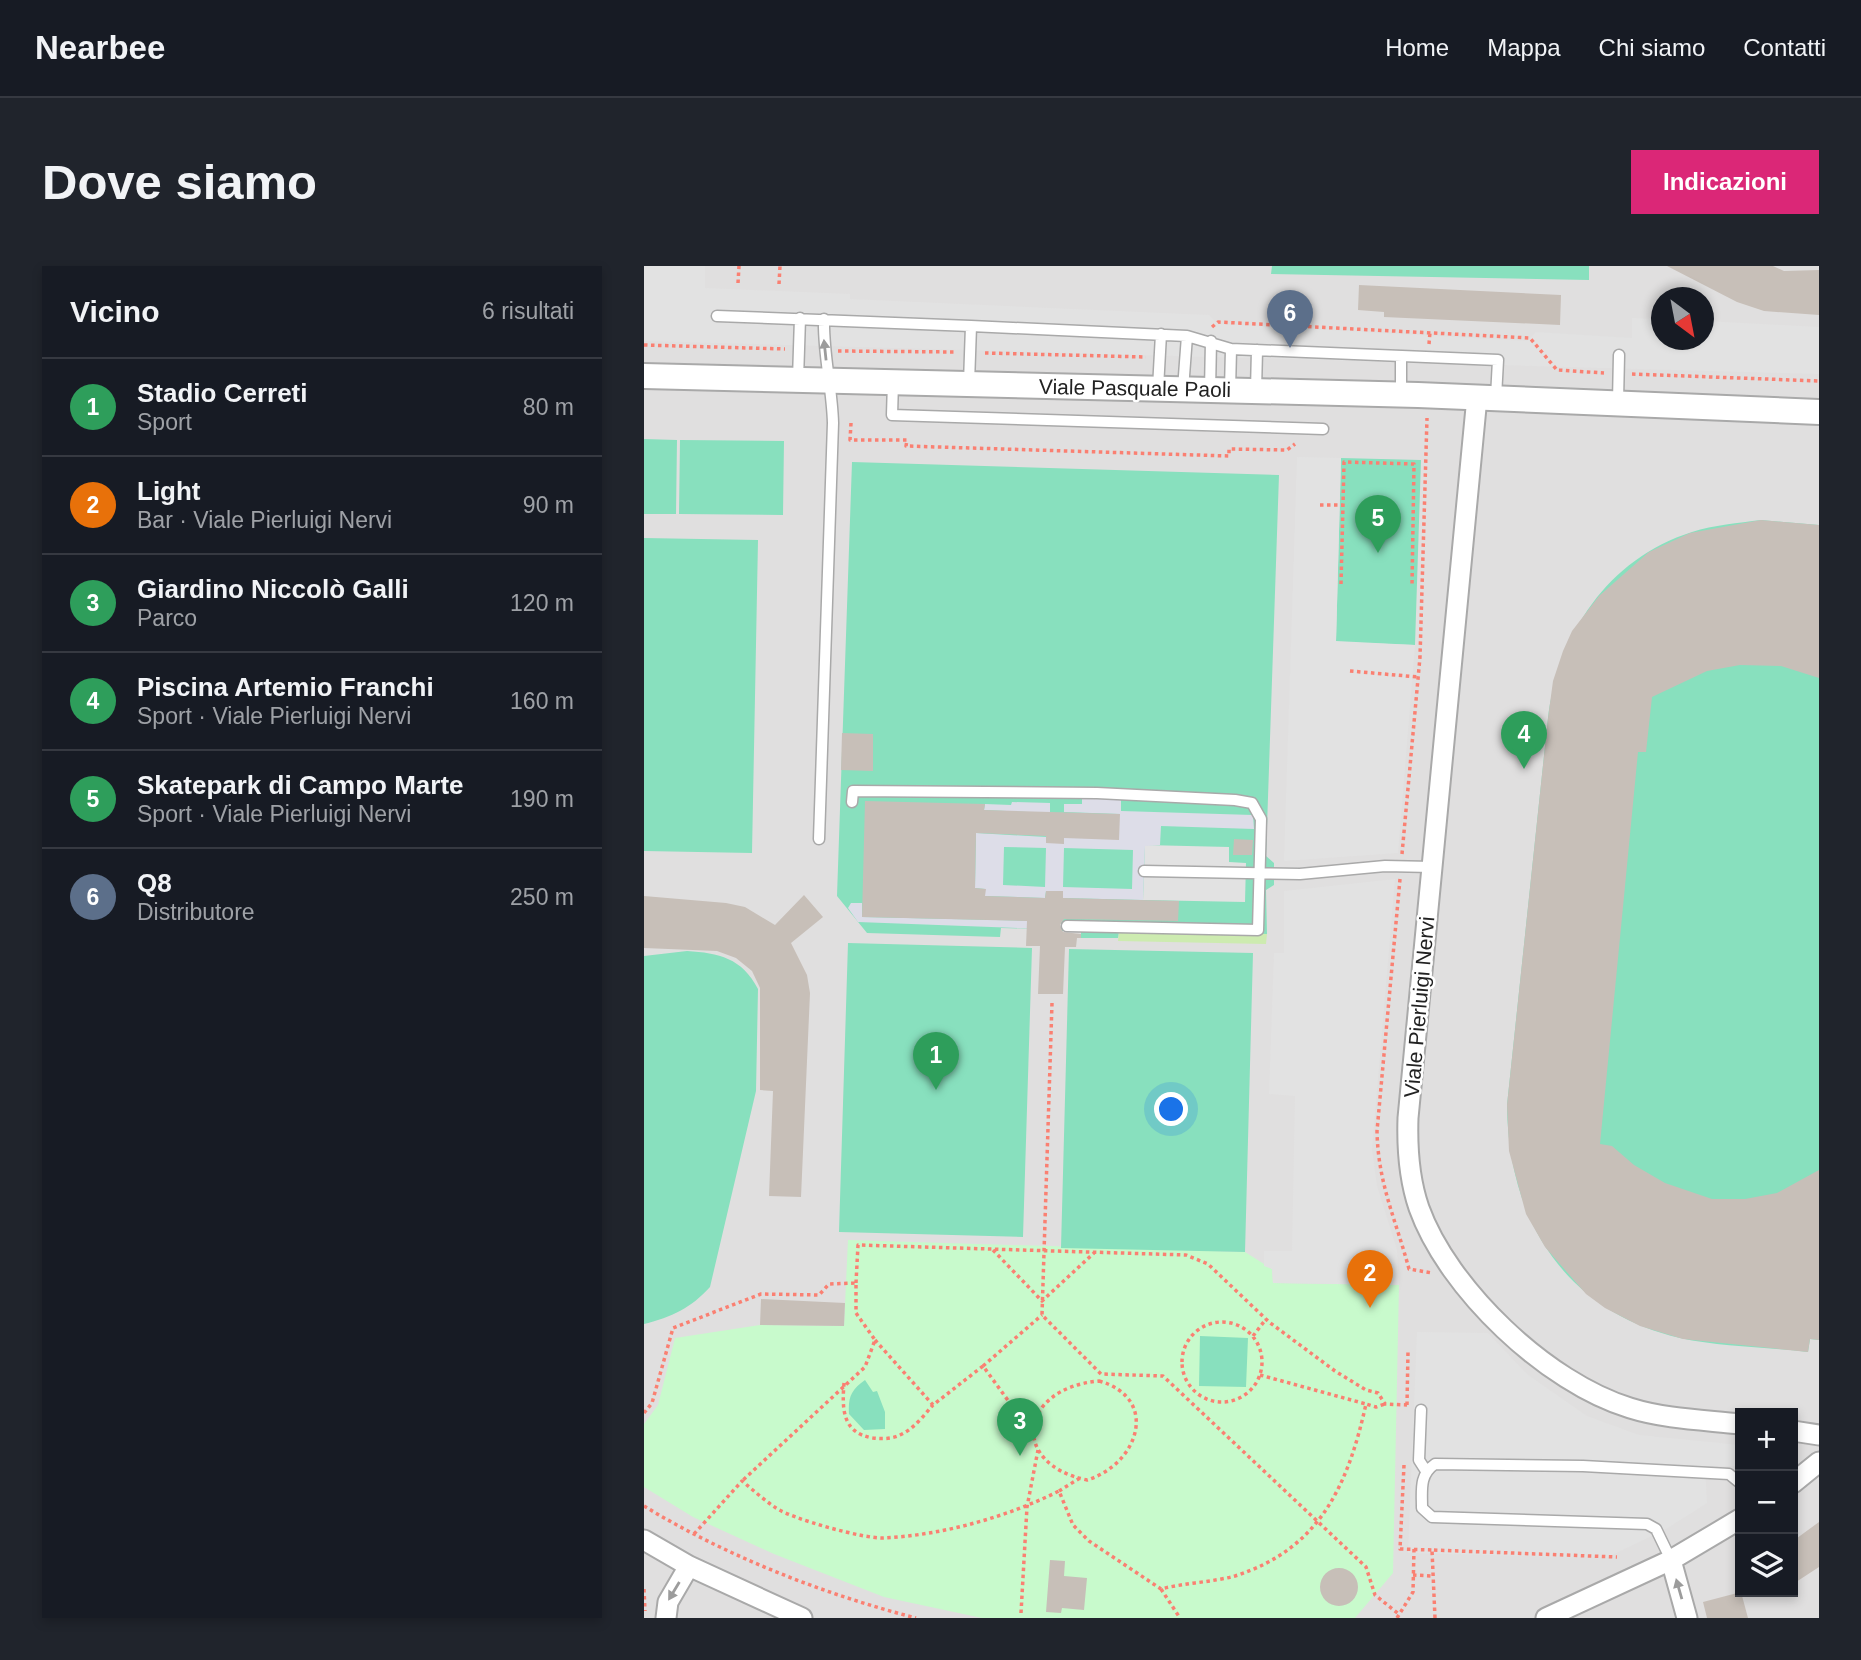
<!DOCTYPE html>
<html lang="it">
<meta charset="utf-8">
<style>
:root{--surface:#171b24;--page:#20242c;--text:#f1f3f6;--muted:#9ea1a6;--line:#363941;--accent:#db2777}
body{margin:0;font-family:Helvetica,sans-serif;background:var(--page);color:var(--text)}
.controls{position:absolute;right:21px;bottom:21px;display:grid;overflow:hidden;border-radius:0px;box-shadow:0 4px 10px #0003}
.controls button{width:63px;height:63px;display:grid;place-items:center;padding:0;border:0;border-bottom:2px solid var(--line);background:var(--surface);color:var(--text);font:35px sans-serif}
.compass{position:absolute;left:1007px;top:21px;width:63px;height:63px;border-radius:50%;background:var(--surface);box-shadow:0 4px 10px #0003;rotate:148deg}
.you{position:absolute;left:528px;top:844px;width:24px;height:24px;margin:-18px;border:5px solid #fff;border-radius:50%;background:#1a73e8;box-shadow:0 0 0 10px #1a73e833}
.badge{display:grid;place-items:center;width:46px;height:46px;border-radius:50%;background:var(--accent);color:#fff;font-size:23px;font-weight:700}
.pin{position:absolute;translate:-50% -58px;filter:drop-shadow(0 2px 4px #0008)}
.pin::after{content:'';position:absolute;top:37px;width:24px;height:21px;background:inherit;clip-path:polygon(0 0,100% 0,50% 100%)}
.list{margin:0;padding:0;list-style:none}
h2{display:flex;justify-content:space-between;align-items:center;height:91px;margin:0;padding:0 28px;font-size:30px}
h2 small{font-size:23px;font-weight:400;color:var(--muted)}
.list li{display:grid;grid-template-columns:46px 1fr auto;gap:21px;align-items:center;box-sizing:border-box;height:98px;padding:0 28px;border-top:2px solid var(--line)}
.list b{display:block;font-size:26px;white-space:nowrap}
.list p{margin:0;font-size:23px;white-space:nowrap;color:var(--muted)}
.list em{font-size:23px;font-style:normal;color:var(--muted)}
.icon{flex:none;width:38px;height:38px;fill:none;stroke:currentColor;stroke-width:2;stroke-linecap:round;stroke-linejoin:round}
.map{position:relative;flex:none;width:1175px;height:1352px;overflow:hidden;border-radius:0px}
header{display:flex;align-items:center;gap:42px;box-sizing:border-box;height:98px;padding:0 35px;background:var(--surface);border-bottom:2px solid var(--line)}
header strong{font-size:33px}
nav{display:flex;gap:38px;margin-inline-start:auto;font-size:24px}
.intro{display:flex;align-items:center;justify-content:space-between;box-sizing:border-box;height:168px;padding:0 42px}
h1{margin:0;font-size:49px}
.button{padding:18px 32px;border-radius:0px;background:var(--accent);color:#fff;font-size:24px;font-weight:700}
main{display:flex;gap:42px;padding:0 42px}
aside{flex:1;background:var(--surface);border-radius:0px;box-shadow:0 4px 10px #0003}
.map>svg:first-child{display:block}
.residential{fill:#e0dfdf;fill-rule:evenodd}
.grass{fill:#cdebb0}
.park{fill:#c8facc}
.pitch{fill:#88e0be}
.parking{fill:#e2e2e2}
.plaza{fill:#dddde8;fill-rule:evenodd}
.building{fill:#c7bfb8}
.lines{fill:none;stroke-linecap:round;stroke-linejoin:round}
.service-casing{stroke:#a9a9a9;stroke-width:13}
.minor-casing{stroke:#a9a9a9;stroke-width:23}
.tertiary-casing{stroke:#a9a9a9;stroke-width:28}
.path{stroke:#fa8072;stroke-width:3.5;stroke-dasharray:3.5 3.5;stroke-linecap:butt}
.service{stroke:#fff;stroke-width:10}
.minor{stroke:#fff;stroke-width:19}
.tertiary{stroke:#fff;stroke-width:24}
.oneway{fill:#9c9c9c}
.labels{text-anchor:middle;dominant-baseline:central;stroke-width:5;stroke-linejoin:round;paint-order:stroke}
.street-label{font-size:21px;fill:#222;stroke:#fff}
</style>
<header>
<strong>Nearbee</strong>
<nav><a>Home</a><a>Mappa</a><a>Chi siamo</a><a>Contatti</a></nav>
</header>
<div class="intro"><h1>Dove siamo</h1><a class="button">Indicazioni</a></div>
<main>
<aside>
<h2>Vicino<small>6 risultati</small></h2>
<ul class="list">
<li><span class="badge" style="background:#2e9e5b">1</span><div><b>Stadio Cerreti</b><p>Sport</p></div><em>80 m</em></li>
<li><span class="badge" style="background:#e8710a">2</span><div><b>Light</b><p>Bar · Viale Pierluigi Nervi</p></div><em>90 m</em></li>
<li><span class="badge" style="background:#2e9e5b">3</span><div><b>Giardino Niccolò Galli</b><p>Parco</p></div><em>120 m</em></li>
<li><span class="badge" style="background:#2e9e5b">4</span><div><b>Piscina Artemio Franchi</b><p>Sport · Viale Pierluigi Nervi</p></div><em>160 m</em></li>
<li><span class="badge" style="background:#2e9e5b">5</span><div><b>Skatepark di Campo Marte</b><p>Sport · Viale Pierluigi Nervi</p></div><em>190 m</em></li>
<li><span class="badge" style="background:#5c6f8a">6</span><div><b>Q8</b><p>Distributore</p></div><em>250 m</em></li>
</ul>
</aside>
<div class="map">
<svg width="1175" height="1352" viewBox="0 0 1175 1352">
<rect width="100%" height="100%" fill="#f2efe9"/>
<path class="residential" d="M0,0H1175V1352H0ZM1017,32H1059V74H1017ZM1096,1147H1149V1326H1096Z"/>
<path class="grass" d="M475,665L623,668L622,678L474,675Z"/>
<path class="park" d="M204,974L601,986L628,1003L629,1017L755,1019L749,1307L711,1352H338L240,1331L130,1288L49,1251L0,1221V1158L14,1139L31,1072L116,1059L200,1060Z"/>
<path class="pitch" d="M628,0H945V14L627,8Z
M0,173L33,174L32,248H0Z
M36,174L140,175L139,249L35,248Z
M697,192L777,194L771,379L692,376Z
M208,196L635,209L622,590L630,597V619L622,624L623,668L475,665L474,672H437V665H417V656L400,663L357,662L356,671L223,667L193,630Z
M1117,254L1175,259V1074L1166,1073L1164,1086C1122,1081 1077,1081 1036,1072C920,1045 864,953 863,839L904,452C915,368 963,293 1048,266C1070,259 1094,257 1117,254Z
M0,272L114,274L108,587L0,585Z
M204,677L388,682L379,971L195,966Z
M425,683L609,687L601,986L417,982Z
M43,685C75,687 98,692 114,723L112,825L66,1021C47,1042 28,1051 0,1058V690Z
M556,1070L604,1072L602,1121L555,1120Z
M221,1114L229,1126L233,1125L241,1146V1163L220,1164L205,1148C204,1131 207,1124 221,1114Z"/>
<path class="parking" d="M0,0H61V22L206,28V33L565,49L574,58L883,75L892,66L988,72V52L1017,53V74H1059L1060,55L1175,61V108L0,75Z
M653,191L697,192L692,375L771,379L754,587L640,595Z
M501,579L585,581V596L602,597L601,636L499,634Z
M751,613L728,883L733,920L753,984L755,1019L629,1017L628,1003L620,1000V985H648L651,830L625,828L630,687H640V625Z
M773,1066L844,1067L884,1109L943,1150L995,1169L1096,1179V1200H1061L1063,1237L1022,1263L962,1292L764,1287Z"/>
<path class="plaza" d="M438,531L477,533V545L609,549L610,563L517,560L516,579L501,580L499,634L419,632V625H402L401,632L341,630V623L331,622L332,567L420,572L476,548L420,546V538H438ZM360,581L402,582L401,621L359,619ZM420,582L489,584L488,623L419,621Z
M368,536L406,537V547L340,544L341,538L367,539Z
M207,637H218V651L400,655V663L214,656L204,642Z"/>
<path class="building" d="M1023,0H1129L1140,5L1175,4V49L1120,45L1093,36Z
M715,19L917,29L916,59L740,51V46L714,44Z
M1117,254L1175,259V412L1137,400L1096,399L1063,405L1008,431L1002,486H994L956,878L968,880L990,899L1021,917L1068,933H1101L1133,927L1175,904V1074L1166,1073L1164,1086L1039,1073L996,1060L961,1042L942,1028L901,981L882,948L865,885L863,839L904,452L909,415L919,385L928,365L955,330L1005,286L1046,267Z
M198,467L229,468V505L197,504Z
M221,535L341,538L340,544L476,548L475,574L420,572V578L402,577V570L332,567L331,622L342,623L341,630L401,632L402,625H419V632L535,635L534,655L420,653L416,659L419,666L437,668V672H433L432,681H421L419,728H394L396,680H382L383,655L218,651Z
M590,573L609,574L608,589H589Z
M160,629L179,651L147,677L163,709L166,727L157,931L125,930L129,825L116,824V722L108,705L92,692L73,685L0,682V630L82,637L101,641L131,659Z
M117,1033L201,1037L200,1060L116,1059Z
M1175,1256V1301L1149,1318V1275Z
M406,1294L421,1295L420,1310L443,1312L440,1344L418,1342L417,1347L402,1346Z
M676 1321a19 19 0 1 1 38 0a19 19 0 1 1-38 0Z
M1097,1326L1104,1352H1063L1059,1336Z"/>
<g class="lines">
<defs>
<path id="service" d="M73,50L327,60L325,117
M327,60L543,70L587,83L854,94L852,131
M154,113L156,52
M249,116L248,149L679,163
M514,122L517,68
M539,123L543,70
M566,124L567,75
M586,124L587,83
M612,124L613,84
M757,128V90
M974,135L975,89
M208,536L209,525L453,527L591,534L608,537L617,553L614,664L423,660
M175,573L189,157C188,121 179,88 180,53
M500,605L656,608L741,600L788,601
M777,1144L775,1194L782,1205
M1027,1294L1012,1263L1003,1258L788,1251L778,1242C778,1224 775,1209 791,1198L939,1200L1085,1208L1096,1217"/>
<path id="minor" d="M833,131L764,852C763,882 765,913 775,942C804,1023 903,1117 986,1142C1021,1153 1060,1154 1096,1158
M1149,1165L1175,1169
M1149,1217L1175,1196
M0,1274L45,1300L158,1352
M1027,1294L1043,1352
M22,1352L24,1336L45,1300
M902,1352L1027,1294L1096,1253"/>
<path id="tertiary" d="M0,110L774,129L1175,146"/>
</defs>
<use href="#service" class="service-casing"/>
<use href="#minor" class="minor-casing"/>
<use href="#tertiary" class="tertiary-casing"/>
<path class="path" d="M94,17L95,0
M135,18L136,0
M568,61L574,56L886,72L913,104L960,107
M785,78L786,66
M0,79L141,83
M194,85L313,86
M341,87L502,91
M988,108L1175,115
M207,157L206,174H263L262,180L585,190V183L643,184L651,178
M676,239H699L700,196L770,198L768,320
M697,318L699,239
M706,405L774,411
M758,588L776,391L783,152
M756,613L733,865C734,918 752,954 765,1003L788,1007
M408,737L398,1049L457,1108L519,1110L722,1301L731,1329L756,1349
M349,984L398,1035L450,987
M212,1017L214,979L542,989L564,998L625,1056L691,1105L722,1124L734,1127L741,1138L763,1139
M538 1096a40 40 0 1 1 80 0a40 40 0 1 1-80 0Z
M609,1070L622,1053
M231,1074L289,1139L339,1100L371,1144L393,1147
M339,1100L398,1049
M616,1109L722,1138
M455,1115C516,1132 495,1198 443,1214C365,1198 375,1122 455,1115Z
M200,1117C198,1143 198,1167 229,1172C238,1173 248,1173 256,1169C270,1163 280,1149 289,1139
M763,1139L764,1085
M0,1147L8,1137L29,1062L117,1028L175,1029L185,1018L212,1017V1047L231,1074L221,1101L98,1215
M760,1199L756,1283L788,1284
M415,1225L436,1212
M0,1240C82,1290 179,1328 272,1352
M50,1268L98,1215C109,1224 120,1234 132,1242C148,1253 220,1273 240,1272C299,1269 363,1251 415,1225L429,1259L445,1275L517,1323C540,1317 569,1316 591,1310C676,1283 704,1219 722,1138L732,1141L741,1138
M769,1309L788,1310
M0,1323L1,1345
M517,1323L536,1352
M377,1347L383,1241L394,1184
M753,1352L769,1326L770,1283
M791,1352L788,1284L973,1291"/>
<use href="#service" class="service"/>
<use href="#minor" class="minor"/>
<use href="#tertiary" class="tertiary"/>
</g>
<defs><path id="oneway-solid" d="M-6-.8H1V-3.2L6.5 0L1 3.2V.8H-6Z" transform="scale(1.75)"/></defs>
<g class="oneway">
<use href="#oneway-solid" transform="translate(181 84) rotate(-96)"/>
<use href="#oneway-solid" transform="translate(1035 1323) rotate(-106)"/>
<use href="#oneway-solid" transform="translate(30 1325) rotate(121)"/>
</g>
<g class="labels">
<g class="street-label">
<text transform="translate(491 122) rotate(1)">Viale Pasquale Paoli</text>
<text transform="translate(775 741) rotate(-85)">Viale Pierluigi Nervi</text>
</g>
</g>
</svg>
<div class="controls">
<button>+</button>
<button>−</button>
<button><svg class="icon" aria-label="layers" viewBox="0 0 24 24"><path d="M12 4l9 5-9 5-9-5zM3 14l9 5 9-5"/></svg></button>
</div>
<svg class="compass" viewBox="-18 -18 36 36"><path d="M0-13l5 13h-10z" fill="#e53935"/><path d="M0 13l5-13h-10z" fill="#9ea1a6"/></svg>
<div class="you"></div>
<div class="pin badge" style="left:292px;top:824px;background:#2e9e5b">1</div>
<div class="pin badge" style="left:726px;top:1042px;background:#e8710a">2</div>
<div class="pin badge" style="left:376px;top:1190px;background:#2e9e5b">3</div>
<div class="pin badge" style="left:880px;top:503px;background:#2e9e5b">4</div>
<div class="pin badge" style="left:734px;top:287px;background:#2e9e5b">5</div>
<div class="pin badge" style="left:646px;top:82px;background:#5c6f8a">6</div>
</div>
</main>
